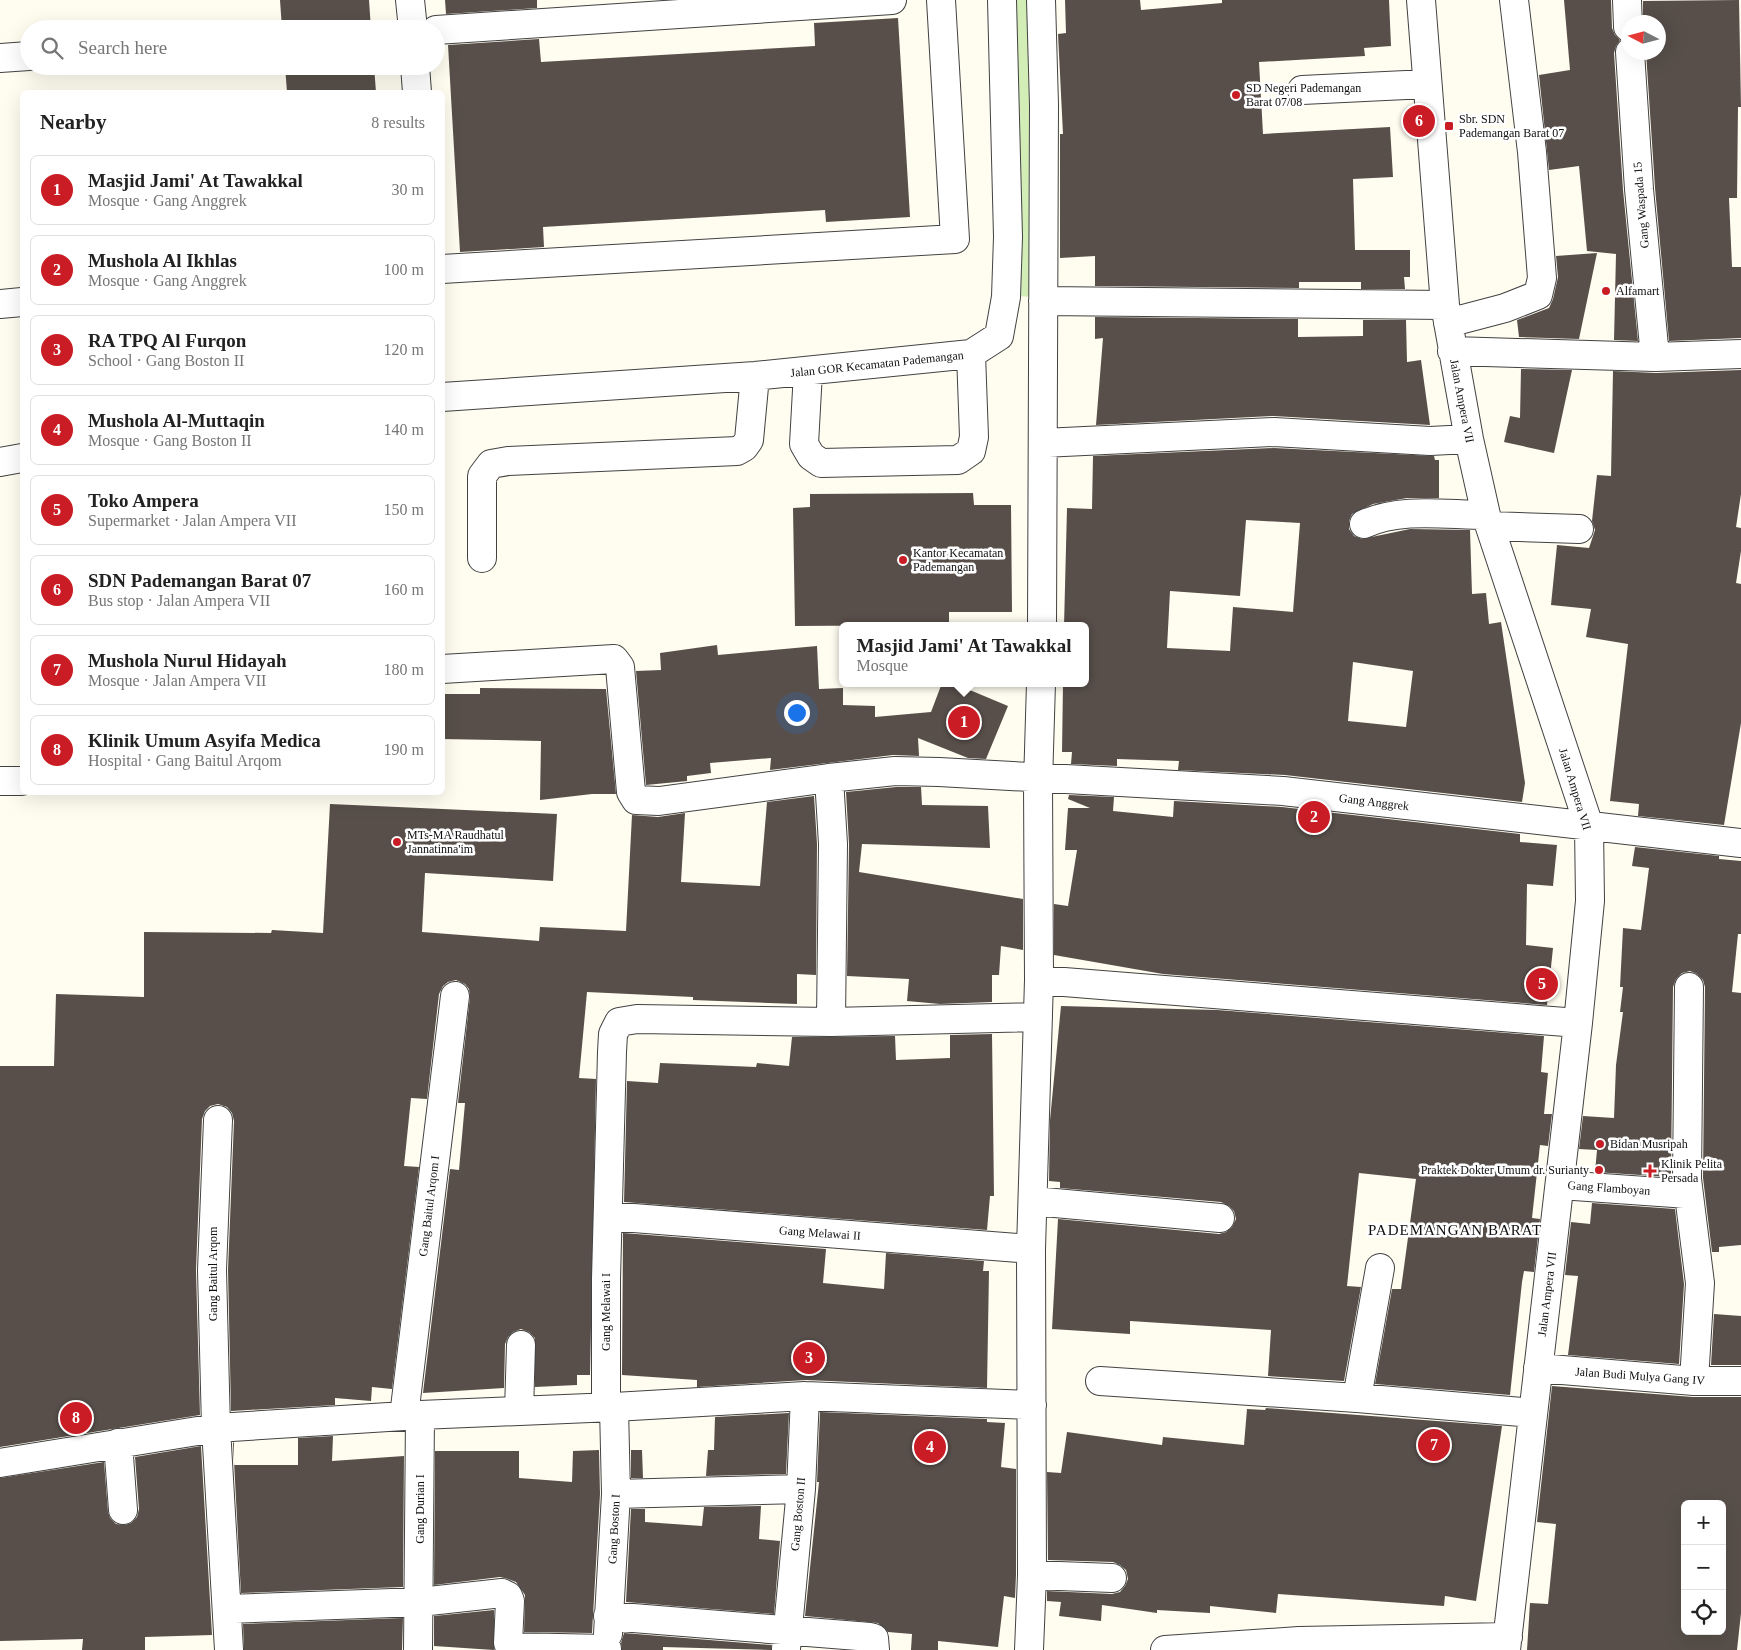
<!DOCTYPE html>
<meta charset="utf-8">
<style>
:root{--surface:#fff;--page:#f2f2f2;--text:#222;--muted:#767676;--line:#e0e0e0;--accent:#c91c24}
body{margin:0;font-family:"Times New Roman",serif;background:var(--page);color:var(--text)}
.controls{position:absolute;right:15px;bottom:15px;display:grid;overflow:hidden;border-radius:8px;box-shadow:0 5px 20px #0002}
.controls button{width:45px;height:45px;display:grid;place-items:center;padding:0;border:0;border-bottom:1px solid var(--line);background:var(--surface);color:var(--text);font:25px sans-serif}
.compass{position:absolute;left:1621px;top:15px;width:45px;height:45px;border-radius:50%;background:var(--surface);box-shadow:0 5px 20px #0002;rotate:276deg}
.you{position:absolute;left:796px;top:712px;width:18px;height:18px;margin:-12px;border:4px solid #fff;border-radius:50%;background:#1a73e8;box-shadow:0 0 0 8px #1a73e833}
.badge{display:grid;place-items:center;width:32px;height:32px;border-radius:50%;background:var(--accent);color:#fff;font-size:16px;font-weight:700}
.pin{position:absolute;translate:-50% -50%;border:2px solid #fff;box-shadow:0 1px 5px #0006}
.popup{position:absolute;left:839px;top:622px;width:250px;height:65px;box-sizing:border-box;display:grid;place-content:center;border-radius:8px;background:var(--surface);filter:drop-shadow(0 1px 4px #0005);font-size:16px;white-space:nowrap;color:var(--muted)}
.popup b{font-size:19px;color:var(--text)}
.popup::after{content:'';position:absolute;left:50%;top:100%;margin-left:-10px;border:10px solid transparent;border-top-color:var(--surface)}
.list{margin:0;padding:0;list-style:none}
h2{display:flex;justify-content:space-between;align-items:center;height:65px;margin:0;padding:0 20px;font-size:21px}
h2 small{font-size:16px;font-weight:400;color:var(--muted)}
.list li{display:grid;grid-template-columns:32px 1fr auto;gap:15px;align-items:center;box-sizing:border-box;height:70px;margin:0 10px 10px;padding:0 10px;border:1px solid var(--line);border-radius:8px}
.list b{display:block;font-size:19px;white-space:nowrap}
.list p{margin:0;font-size:16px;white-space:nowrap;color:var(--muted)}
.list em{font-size:16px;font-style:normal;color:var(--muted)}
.icon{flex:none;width:28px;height:28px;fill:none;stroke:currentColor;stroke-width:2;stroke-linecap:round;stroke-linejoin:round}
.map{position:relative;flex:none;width:1741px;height:1650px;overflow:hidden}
.search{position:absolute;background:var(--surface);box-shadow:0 5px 20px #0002;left:20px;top:20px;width:425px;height:55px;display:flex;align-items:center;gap:12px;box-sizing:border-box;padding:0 18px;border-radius:28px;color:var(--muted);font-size:19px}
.panel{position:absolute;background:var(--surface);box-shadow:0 5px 20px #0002;left:20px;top:90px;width:425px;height:705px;border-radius:8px}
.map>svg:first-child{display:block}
.green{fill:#d3edb6}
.building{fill:#584f4a;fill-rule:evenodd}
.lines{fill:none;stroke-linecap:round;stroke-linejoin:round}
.minor-casing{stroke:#424242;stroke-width:30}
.minor{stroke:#fff;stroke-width:28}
.poi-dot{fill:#c91c24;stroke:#fff;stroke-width:2}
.labels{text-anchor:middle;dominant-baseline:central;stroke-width:5;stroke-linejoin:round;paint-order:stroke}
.poi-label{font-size:12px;fill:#0f0f0f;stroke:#fff;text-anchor:start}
.street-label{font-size:12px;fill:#0f0f0f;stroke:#fff}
.quarter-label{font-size:15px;letter-spacing:1px;fill:#0f0f0f;stroke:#fff}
</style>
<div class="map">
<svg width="1741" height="1650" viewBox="0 0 1741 1650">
<rect width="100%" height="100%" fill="#fffcf0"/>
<path class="green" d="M1002,0H1039V297L1009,296Z"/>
<path class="building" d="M280,0H369L371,29H282Z
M445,0H537V8L446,14Z
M1065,0H1140L1141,10L1222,3V0H1389L1391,46L1364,48L1365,56L1259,62L1263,134L1390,127L1393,177L1353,179L1355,250H1410V277H1404L1405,289H1361V282H1299V288L1095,286V256L1060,258V134H1063L1058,34L1066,33Z
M1564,0H1611L1612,28L1615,35L1620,40L1616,46L1614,53L1623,190L1638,341L1614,340L1616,254L1587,251L1579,166L1549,170L1539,75L1570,70Z
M1739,0L1741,107H1738L1737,198H1729L1732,267H1741V338L1669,341L1655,188L1646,52H1658V22H1643V1Z
M898,18L910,217L826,222L825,210L543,227L544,247L460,252L448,45L539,39L541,62L815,46L814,23Z
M285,66H374L376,92H287Z
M1597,253L1579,339L1519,337L1517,320L1549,308L1553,299L1558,277L1556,256Z
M1095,317L1298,319V337L1363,336V320H1406L1407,362L1421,360L1430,425L1273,416L1096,425L1103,338L1095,339Z
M1521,369L1572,370L1554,453L1504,442L1510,416L1520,418Z
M1741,370V494L1736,527L1741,528V551L1736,583L1741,584V723L1724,825L1638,816L1639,804L1610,801L1628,644L1586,637L1591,609L1551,605L1557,545L1589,548L1595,530L1592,521L1597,475L1611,476L1613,371L1656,373Z
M1274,448L1434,456L1435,460H1439V498H1407L1373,504L1352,514L1349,521V529L1354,536L1362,539L1410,529L1470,530L1472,594L1486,593L1489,624L1501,622L1525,783L1522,802L1285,775L1178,770L1179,761L1117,759V766L1071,764L1072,752H1062L1063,683H1085V626H1064L1067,508L1092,509L1093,456ZM1246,520L1300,523L1293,612L1233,607L1230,651L1167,648L1170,591L1240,596ZM1353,662L1413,671L1406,727L1348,721Z
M973,493L974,505H1011L1012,612H949V625L795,626L793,508L810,507V494Z
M717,645L718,655L817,646L819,689L843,688V705L875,706V717L931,712L942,683H953L1008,706L986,759L968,758L918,738L919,756L893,755L770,770L771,758L710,763L711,773L687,776V781L646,785L636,671L661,670L660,653Z
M480,688L606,689L616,794H592L540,800L541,741L442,739V694H480Z
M896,787H921L922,805L988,806L990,848L862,844L859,872L1023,899V950L1001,946L999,975H992V1002L940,1004L907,1001L909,979L847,976L849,844L846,792Z
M1069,795L1114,797L1113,811L1173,817L1174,801L1282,807L1520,834V842L1557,845L1553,886L1527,884L1526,945L1553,948L1547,1005L1163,974L1054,955V904L1068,906L1077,850H1065L1068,808H1090L1068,799Z
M814,796L817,844L816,975L797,974V1004L693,1000V997L587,992L579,1078L596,1079L590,1375H577V1385L535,1387V1338L529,1332L521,1329L513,1332L508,1337L505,1344L504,1388L423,1393L450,1169L459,1170L465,1103H458L470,997L469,989L465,984L456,980L448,982L443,986L439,994L427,1099L411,1098L404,1166L419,1167L392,1389L372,1387L371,1401L335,1398V1405L231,1411L228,1270L234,1121L232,1113L227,1107L218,1104L210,1106L205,1111L202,1119L196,1270L200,1415L0,1447V1066H54L56,994L144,997V932L271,933L272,930L323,933L330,804L557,814L553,881L425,873L422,932L539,941L540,927L626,931L632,815L658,817L685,813L681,882L760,886L767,802Z
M1635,847L1719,856V859L1741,861V934H1738L1732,992L1741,993V1245L1719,1247V1252H1712L1703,1178L1705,987L1703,980L1697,974L1690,971L1682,973L1676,979L1673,987L1671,1177L1595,1172L1597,1150L1579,1149L1583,1116L1614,1118L1616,1065L1623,1012H1620L1623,987H1620L1623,928L1641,930L1649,868L1632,866Z
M1061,1006L1217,1010L1544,1036L1541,1072L1548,1073L1544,1114H1552L1548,1146L1540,1145L1532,1218L1540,1219L1534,1272L1524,1271L1522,1282L1510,1395L1375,1384L1392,1289H1401L1416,1179L1359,1173L1347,1286L1361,1287L1344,1381L1268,1376L1271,1330L1130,1321V1334L1052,1329L1058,1219L1219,1234L1226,1232L1232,1227L1236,1219L1234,1211L1229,1206L1221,1202L1060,1188V1182L1049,1181L1050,1120Z
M992,1034L994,1196H990L987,1230L624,1202L627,1081L658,1083L660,1063L756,1067L757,1063L789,1066L792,1037L895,1036L896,1060L950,1058V1035Z
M1592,1203L1675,1209L1684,1284L1679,1364L1568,1355L1578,1276L1565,1275L1571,1222L1590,1224Z
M623,1233L826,1249L823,1283L884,1289L886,1253L984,1261L983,1271H989L987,1388L806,1380L697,1387V1380L622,1375Z
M1714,1314L1741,1316V1365H1711Z
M1552,1386L1693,1397H1741V1613L1737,1650H1527L1530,1603L1548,1604L1556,1524L1537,1522ZM1685,1504H1722V1631H1685Z
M1266,1408L1502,1426L1476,1601L1445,1596L1444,1606L1278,1594L1276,1613L1210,1606V1613L1157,1610V1613L1102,1605L1101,1621L1059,1616L1061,1602L1047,1601V1591L1112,1594L1120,1592L1125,1586L1128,1579L1126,1570L1120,1565L1113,1562L1048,1560L1047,1472L1061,1473L1067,1432L1162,1445L1163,1437L1244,1445L1247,1409L1265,1410Z
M820,1412L987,1419V1422L1005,1423L1001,1467L1016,1469V1575L1015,1598L1004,1596L998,1647L938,1641V1650H911L912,1634L888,1632L878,1623L805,1616L819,1482H817Z
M789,1413L786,1474L706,1476L708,1450H714L715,1417Z
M333,1436L332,1461L404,1456L403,1587L241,1593L233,1443L234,1442V1465H298V1438Z
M201,1446L212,1635L145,1637V1650H82L83,1639L0,1641V1478L104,1462L108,1512L110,1518L116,1524L125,1525L131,1523L137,1517L139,1509L135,1457Z
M599,1450L600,1494L592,1633L524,1632L525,1595L516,1582L508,1579L500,1577L434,1585L435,1451H519V1478L572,1482L573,1451Z
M631,1450H642L643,1478H631Z
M761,1506L759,1539L780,1541L774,1614L626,1602L631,1509H645V1522L702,1526L704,1507Z
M494,1610V1650L434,1646V1616Z
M403,1618L402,1650H244L243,1624Z
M624,1633L771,1645V1650L663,1647V1650H622L621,1643Z"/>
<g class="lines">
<defs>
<path id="minor" d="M410,0L413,29
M1041,0L1044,105L1042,626
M1421,0L1445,305L1469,439L1486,515L1589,826L1590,901L1578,1023L1506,1650
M1627,0L1628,27
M436,30L892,0
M1630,52L1639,189L1655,357
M0,58L29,56
M415,66L417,92
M1302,90L1427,84
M442,269L955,239L941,0
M1043,301L1445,305
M0,304L22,302
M1448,323L1505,308L1538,295L1542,278L1532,152L1514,0
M1452,351L1655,357L1741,354
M808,372L804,444L811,456L821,463L958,460L971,451L974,437L971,354
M442,397L755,376L971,354L999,336L1006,297L1008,237L1002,0
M1043,443L1274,432L1430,441L1469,439
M0,462L22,458
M1364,524C1402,507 1446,515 1486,515
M1490,526L1579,529
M482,558V476L491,464L508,461L737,451L744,447L749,440L755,376
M442,669L614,659L620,667L631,792L636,800L659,801L829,778
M0,781H22
M1039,980L1578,1023
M1689,987L1687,1179L1700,1283L1694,1381
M831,1022L833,844L829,778L895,771L939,772L1283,791L1741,843
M218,1120L212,1270L216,1428L229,1650
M1560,1185L1688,1194
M1033,1201L1220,1218
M608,1216L1031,1249
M1538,1368L1694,1381H1741
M1100,1381L1357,1398L1533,1413
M1357,1398L1380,1268
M606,1408V1279L612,1052L613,1034L619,1022L637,1019L831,1022L1038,1017
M519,1411L521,1345
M404,1416L455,996
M118,1443L123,1510
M0,1463L216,1428L420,1415L614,1407L805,1396L1032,1405
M616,1494L801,1489
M1032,1575L1112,1578
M227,1609L420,1602L502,1593L508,1596L510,1601L508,1643L510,1647L607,1649
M608,1616L870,1637L874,1638L875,1650
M608,1634L616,1494L614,1407
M786,1649L801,1489L805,1396
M418,1650L420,1415
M1029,1650L1032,1575L1031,1249L1039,980L1038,784L1041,683
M1165,1650L1299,1641L1508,1637"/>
</defs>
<use href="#minor" class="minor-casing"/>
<use href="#minor" class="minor"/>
</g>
<g class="poi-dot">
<circle cx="1236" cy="95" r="5"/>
<rect x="1444" y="121" width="10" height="10" rx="2.5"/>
<circle cx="1606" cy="291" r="5"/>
<circle cx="903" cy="560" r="5"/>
<circle cx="397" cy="842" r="5"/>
<circle cx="1600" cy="1144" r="5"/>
<circle cx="1599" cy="1170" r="5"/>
<path d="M1647.5 1163.5h5v5h5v5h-5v5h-5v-5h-5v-5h5z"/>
</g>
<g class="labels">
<g class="poi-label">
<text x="1246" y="88">SD Negeri Pademangan<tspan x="1246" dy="14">Barat 07/08</tspan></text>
<text x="1459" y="119">Sbr. SDN<tspan x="1459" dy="14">Pademangan Barat 07</tspan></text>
<text x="1616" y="291">Alfamart</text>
<text x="913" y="553">Kantor Kecamatan<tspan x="913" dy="14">Pademangan</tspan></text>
<text x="407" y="835">MTs-MA Raudhatul<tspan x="407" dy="14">Jannatinna'im</tspan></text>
<text x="1610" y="1144">Bidan Musripah</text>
<text x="1661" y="1164">Klinik Pelita<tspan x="1661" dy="14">Persada</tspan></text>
<text x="1589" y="1170" text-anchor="end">Praktek Dokter Umum dr. Surianty</text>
</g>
<g class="street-label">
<text transform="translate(1641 205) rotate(-95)">Gang Waspada 15</text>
<text transform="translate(877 364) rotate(-6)">Jalan GOR Kecamatan Pademangan</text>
<text transform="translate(1462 401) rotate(79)">Jalan Ampera VII</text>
<text transform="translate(1575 789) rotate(73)">Jalan Ampera VII</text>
<text transform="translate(1374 802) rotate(7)">Gang Anggrek</text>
<text transform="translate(1609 1188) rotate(4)">Gang Flamboyan</text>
<text transform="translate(429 1206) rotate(-83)">Gang Baitul Arqom I</text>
<text transform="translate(820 1233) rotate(4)">Gang Melawai II</text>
<text transform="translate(213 1274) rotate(-90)">Gang Baitul Arqom</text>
<text transform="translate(1547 1294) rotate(-83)">Jalan Ampera VII</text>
<text transform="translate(606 1312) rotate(-90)">Gang Melawai I</text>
<text transform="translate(1640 1376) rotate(4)">Jalan Budi Mulya Gang IV</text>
<text transform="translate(420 1509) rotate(-90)">Gang Durian I</text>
<text transform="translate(798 1514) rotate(-85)">Gang Boston II</text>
<text transform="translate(614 1529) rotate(-87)">Gang Boston I</text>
</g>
<g class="quarter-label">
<text x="1455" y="1230">PADEMANGAN BARAT</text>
</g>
</g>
</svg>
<div class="controls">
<button>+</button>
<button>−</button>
<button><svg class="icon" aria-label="locate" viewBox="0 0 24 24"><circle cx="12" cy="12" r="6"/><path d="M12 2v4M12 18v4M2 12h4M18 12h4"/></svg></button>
</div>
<svg class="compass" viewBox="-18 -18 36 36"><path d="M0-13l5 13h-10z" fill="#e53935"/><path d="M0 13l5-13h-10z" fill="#767676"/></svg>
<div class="you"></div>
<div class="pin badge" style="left:964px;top:722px">1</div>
<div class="popup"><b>Masjid Jami' At Tawakkal</b>Mosque</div>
<div class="pin badge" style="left:1314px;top:817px">2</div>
<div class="pin badge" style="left:809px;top:1358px">3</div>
<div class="pin badge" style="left:930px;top:1447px">4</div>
<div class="pin badge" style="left:1542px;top:984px">5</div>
<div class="pin badge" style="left:1419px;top:121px">6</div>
<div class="pin badge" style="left:1434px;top:1445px">7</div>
<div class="pin badge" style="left:76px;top:1418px">8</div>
<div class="search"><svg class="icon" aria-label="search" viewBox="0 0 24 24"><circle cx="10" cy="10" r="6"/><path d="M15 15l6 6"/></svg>Search here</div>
<section class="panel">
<h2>Nearby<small>8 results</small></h2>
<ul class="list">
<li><span class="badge">1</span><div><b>Masjid Jami' At Tawakkal</b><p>Mosque · Gang Anggrek</p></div><em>30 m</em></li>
<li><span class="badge">2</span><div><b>Mushola Al Ikhlas</b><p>Mosque · Gang Anggrek</p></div><em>100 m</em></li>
<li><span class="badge">3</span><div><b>RA TPQ Al Furqon</b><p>School · Gang Boston II</p></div><em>120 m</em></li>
<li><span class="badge">4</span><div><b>Mushola Al-Muttaqin</b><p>Mosque · Gang Boston II</p></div><em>140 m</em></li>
<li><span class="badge">5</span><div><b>Toko Ampera</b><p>Supermarket · Jalan Ampera VII</p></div><em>150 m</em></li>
<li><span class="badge">6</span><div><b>SDN Pademangan Barat 07</b><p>Bus stop · Jalan Ampera VII</p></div><em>160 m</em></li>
<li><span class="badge">7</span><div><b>Mushola Nurul Hidayah</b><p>Mosque · Jalan Ampera VII</p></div><em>180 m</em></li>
<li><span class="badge">8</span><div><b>Klinik Umum Asyifa Medica</b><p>Hospital · Gang Baitul Arqom</p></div><em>190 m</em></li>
</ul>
</section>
</div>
